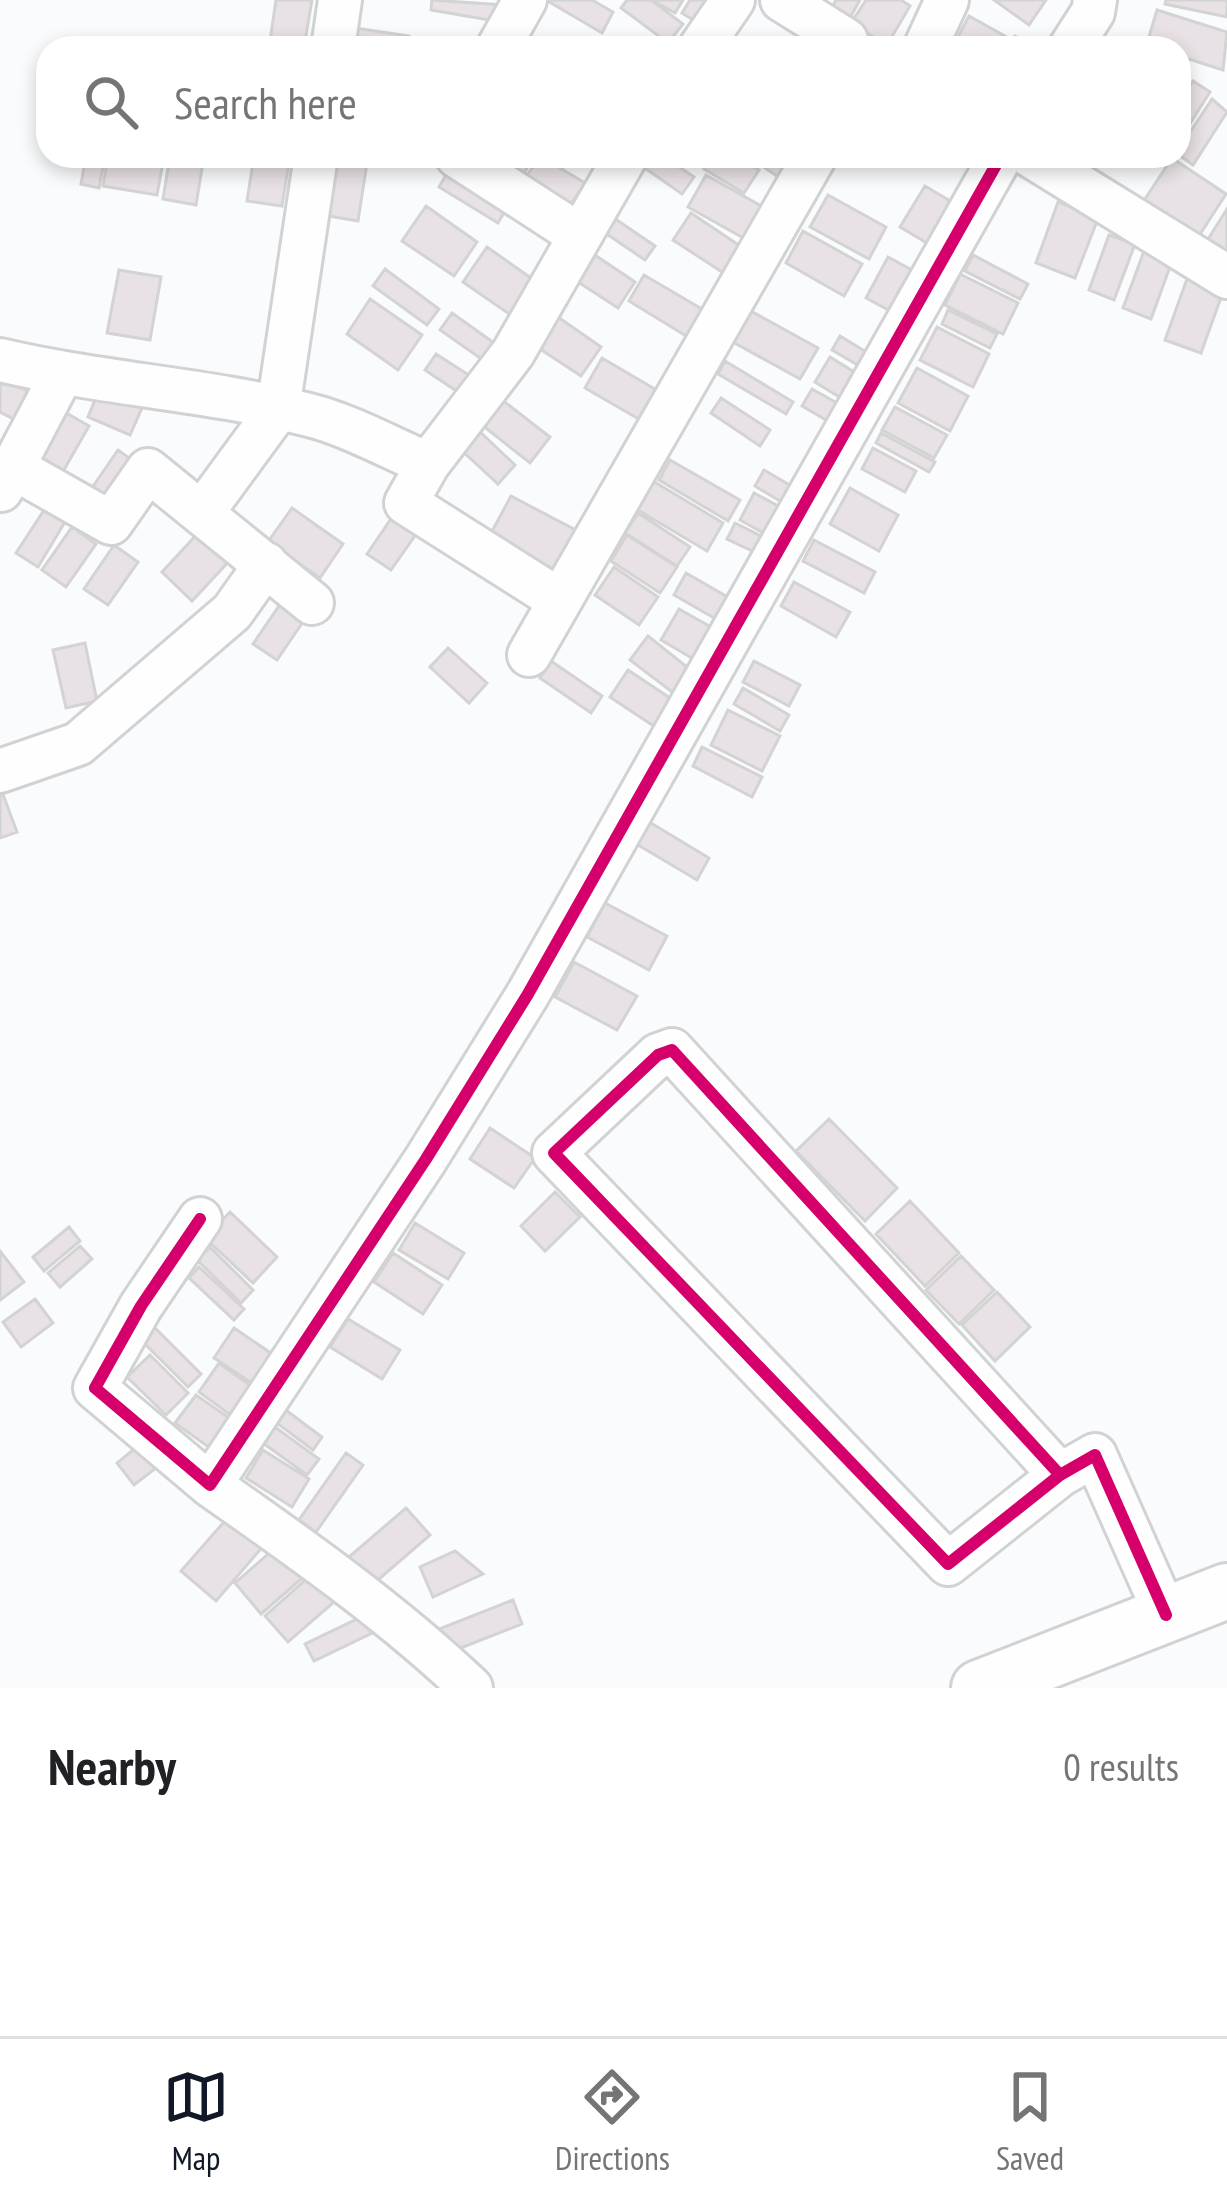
<!DOCTYPE html>
<style>
:root{--surface:#fff;--page:#f6f6f6;--text:#202124;--muted:#757577;--line:#e0e0e0;--accent:#111827}
body{margin:0;font-family:"PT Sans Narrow",sans-serif;background:var(--page);color:var(--text)}
.list{margin:0;padding:0;list-style:none}
h2{display:flex;justify-content:space-between;align-items:center;height:156px;margin:0;padding:0 48px;font-size:51px}
h2 small{font-size:39px;font-weight:400;color:var(--muted)}
.icon{flex:none;width:66px;height:66px;fill:none;stroke:currentColor;stroke-width:2;stroke-linecap:round;stroke-linejoin:round}
.map{position:relative;flex:none;width:1227px;height:1688px;overflow:hidden}
.search{position:absolute;background:var(--surface);box-shadow:0 6px 18px #0003;left:36px;right:36px;top:36px;height:132px;display:flex;align-items:center;gap:30px;box-sizing:border-box;padding:0 42px;border-radius:36px;color:var(--muted);font-size:45px}
.sheet{height:348px;background:var(--surface)}
nav{display:flex;justify-content:space-around;align-items:center;box-sizing:border-box;height:168px;border-top:3px solid var(--line);background:var(--surface);font-size:33px;color:var(--muted)}
nav a{display:grid;justify-items:center;gap:6px}
nav .on{color:var(--accent)}
.map>svg:first-child{display:block}
.building{fill:#e8e1e5;stroke:#d4d3d4;stroke-width:3}
.lines{fill:none;stroke-linecap:round;stroke-linejoin:round}
.minor-casing{stroke:#d1d2d4;stroke-width:48}
.major-casing{stroke:#d1d2d4;stroke-width:60}
.minor{stroke:#fefeff;stroke-width:42}
.major{stroke:#fefeff;stroke-width:54}
.cycleway-casing{stroke:#fff;stroke-width:20}
.cycleway{stroke:#d6006c;stroke-width:12}
</style>
<div class="map">
<svg width="1227" height="1688" viewBox="0 0 1227 1688">
<rect width="100%" height="100%" fill="#f9fbfd"/>
<path class="building" d="M276,0H312L304,47L270,41Z
M432,0L503,5L501,22L431,10Z
M546,0H592L613,12L602,33Z
M627,0H651L683,24L668,43L621,8Z
M652,0H683L675,13Z
M690,0H723L706,28L682,13Z
M836,0H860L847,23L829,12Z
M866,0H901L910,6L887,45L851,23Z
M994,0H1046L1029,25Z
M1166,0H1227V17L1165,4Z
M1157,10L1227,32L1223,70L1179,56V48L1146,47Z
M969,16L1005,36L998,48H952Z
M348,27L409,36L407,48H345Z
M1015,36L1037,48H1009Z
M1193,81L1210,92L1179,141V103Z
M1212,99L1227,112L1193,165L1179,155V149Z
M86,156H105L99,188L81,184Z
M108,156H164L157,195L103,186Z
M170,156H204L196,205L163,199Z
M254,156H290L282,206L247,201Z
M473,156H533L520,182Z
M540,156L585,183L566,211L522,183Z
M663,156L694,177L682,194L629,157Z
M712,156H736L759,170L744,193L704,169Z
M748,156H798L784,181Z
M332,158L367,163L358,221L323,215Z
M1172,158L1226,194L1195,242L1141,205Z
M453,163L512,199L498,223L439,187Z
M706,175L765,208L747,240L688,207Z
M925,186L967,211L942,252L900,227Z
M828,195L886,227L869,259L810,227Z
M1058,202L1099,216L1075,278L1036,263Z
M426,206L477,242L454,276L402,241Z
M1227,209V263L1203,247Z
M691,213L740,246L722,272L673,240Z
M608,214L655,246L645,260L598,228Z
M803,231L862,264L844,296L786,263Z
M1109,235L1135,244L1114,300L1089,290Z
M1147,243L1175,253L1151,319L1123,308Z
M487,247L538,283L515,318L463,282Z
M586,249L635,282L618,308L569,276Z
M973,255L1028,284L1020,299L965,271Z
M888,257L927,278L905,319L866,298Z
M385,269L439,309L427,325L373,286Z
M119,270L161,277L150,340L107,333Z
M960,274L1018,303L1003,334L945,305Z
M644,275L707,312L691,339L629,301Z
M1187,279L1223,292L1201,353L1165,340Z
M370,299L422,335L398,370L347,334Z
M749,310L818,348L800,379L731,341Z
M948,310L997,334L990,348L942,324Z
M452,313L501,348L490,365L440,330Z
M555,315L601,347L581,376L534,345Z
M937,327L989,354L973,387L920,360Z
M840,336L881,361L873,374L832,350Z
M436,354L478,381L467,398L425,370Z
M830,357L872,383L857,408L815,382Z
M602,358L665,395L649,425L585,388Z
M725,361L793,402L786,414L718,374Z
M917,368L968,396L950,431L898,403Z
M0,377L37,396L23,424L0,412Z
M812,389L853,412L843,430L802,406Z
M99,390L142,408L130,435L88,417Z
M497,396L550,437L530,463L477,421Z
M721,398L770,430L760,446L711,413Z
M895,407L947,435L934,458L882,430Z
M63,411L89,426L57,482L31,467Z
M477,429L515,465L498,484L459,448Z
M881,433L935,462L929,472L876,443Z
M873,448L916,471L905,492L862,469Z
M118,450L140,466L109,510L87,495Z
M670,460L740,500L728,521L659,480Z
M764,470L805,494L795,510L755,486Z
M653,481L723,523L707,551L636,509Z
M850,488L898,515L879,551L830,524Z
M754,493L795,515L780,542L740,520Z
M511,496L585,535L564,575L490,535Z
M48,504L68,517L38,567L16,553Z
M292,508L343,544L320,578L268,542Z
M397,510L421,527L391,570L367,554Z
M638,513L690,547L677,566L625,533Z
M735,523L777,544L769,559L727,539Z
M72,527L96,544L66,587L42,570Z
M201,530L231,559L192,601L162,572Z
M627,535L677,567L660,593L611,561Z
M814,540L875,572L864,593L803,561Z
M114,545L138,562L108,605L84,589Z
M614,567L658,597L639,625L595,595Z
M686,573L740,604L728,626L674,595Z
M794,582L850,612L836,637L781,606Z
M283,600L307,616L277,660L253,644Z
M679,609L720,632L702,664L661,640Z
M648,636L697,675L680,698L630,660Z
M85,643L97,701L66,708L53,650Z
M448,648L487,683L469,703L430,667Z
M551,661L602,696L591,713L540,678Z
M754,661L800,685L789,706L743,682Z
M628,670L682,706L664,733L610,697Z
M743,688L789,715L780,731L734,704Z
M728,710L780,736L762,771L711,745Z
M702,747L762,777L752,797L693,766Z
M1,789L17,832L0,838V789Z
M646,820L709,858L697,880L633,842Z
M605,903L667,936L649,970L587,937Z
M574,962L637,996L617,1030L555,997Z
M829,1119L897,1188L865,1221L796,1151Z
M490,1128L535,1158L514,1188L470,1159Z
M555,1192L580,1217L545,1251L521,1226Z
M910,1201L959,1253L925,1286L876,1234Z
M230,1212L277,1257L253,1283L205,1238Z
M415,1223L464,1253L448,1279L399,1250Z
M69,1227L80,1241L44,1271L33,1257Z
M80,1246L92,1259L60,1287L48,1273Z
M210,1247L253,1290L241,1303L197,1260Z
M0,1251L24,1282L0,1300Z
M393,1253L442,1285L423,1314L374,1282Z
M961,1256L994,1290L959,1324L926,1290Z
M199,1267L244,1309L234,1320L189,1278Z
M997,1292L1030,1327L995,1361L962,1325Z
M35,1299L53,1323L21,1347L3,1322Z
M348,1319L400,1350L382,1379L330,1347Z
M154,1327L201,1374L188,1387L141,1340Z
M234,1328L284,1362L264,1391L214,1358Z
M150,1355L188,1393L166,1415L127,1377Z
M219,1363L265,1396L244,1425L199,1392Z
M196,1395L242,1427L221,1456L175,1423Z
M283,1408L322,1437L313,1450L274,1421Z
M268,1422L319,1459L307,1475L256,1438Z
M148,1438L165,1461L134,1485L117,1463Z
M263,1450L309,1479L292,1507L246,1478Z
M346,1453L363,1465L316,1532L299,1520Z
M237,1507L271,1537L216,1601L181,1571Z
M406,1508L430,1535L372,1585L349,1557Z
M283,1541L315,1567L261,1614L235,1583Z
M455,1551L483,1574L433,1597L420,1567Z
M319,1568L342,1595L288,1642L265,1616Z
M513,1600L522,1624L448,1653L439,1629Z
M376,1610L387,1626L314,1661L305,1644Z"/>
<g class="lines">
<defs>
<path id="minor" d="M782,0L846,40
M333,48L340,0
M498,48L525,0
M700,48L733,0
M925,48L947,0
M1070,48L1093,12L1095,0
M457,156L579,235
M1031,156L1227,277
M0,360C102,384 207,389 309,415C349,425 390,448 428,464
M14,468L111,523L148,470L312,603
M1,490L62,374
M202,513L278,409L316,156
M559,600L406,503L428,464L513,353L626,156
M529,655L815,156
M0,771L78,744L232,612L266,564
M200,1219L141,1306L95,1388L210,1485L426,1159L528,994L1001,156
M1060,1475L948,1564L554,1153L658,1055L672,1050L1060,1475L1095,1455L1166,1615
M210,1485C300,1548 391,1612 471,1688"/>
<path id="major" d="M979,1688L1227,1591"/>
</defs>
<use href="#minor" class="minor-casing"/>
<use href="#major" class="major-casing"/>
<use href="#minor" class="minor"/>
<use href="#major" class="major"/>
<defs>
<path id="cycleway" d="M200,1219L141,1306L95,1388L210,1485L426,1159L528,994L1001,156
M1060,1475L948,1564L554,1153L658,1055L672,1050L1060,1475L1095,1455L1166,1615"/>
</defs>
<use href="#cycleway" class="cycleway-casing"/>
<use href="#cycleway" class="cycleway"/>
</g>
</svg>
<div class="search"><svg class="icon" aria-label="search" viewBox="0 0 24 24"><circle cx="10" cy="10" r="6"/><path d="M15 15l6 6"/></svg>Search here</div>
</div>
<section class="sheet">
<h2>Nearby<small>0 results</small></h2>
<ul class="list">
</ul>
</section>
<nav>
<a class="on"><svg class="icon" aria-label="map" viewBox="0 0 24 24"><path d="M3 6l6-2 6 2 6-2v14l-6 2-6-2-6 2zM9 4v14M15 6v14"/></svg>Map</a>
<a><svg class="icon" aria-label="directions" viewBox="0 0 24 24"><path d="M12 3l9 9-9 9-9-9zM9 14v-3h6M13 9l2 2-2 2"/></svg>Directions</a>
<a><svg class="icon" aria-label="saved" viewBox="0 0 24 24"><path d="M7 4h10v16l-5-4-5 4z"/></svg>Saved</a>
</nav>
